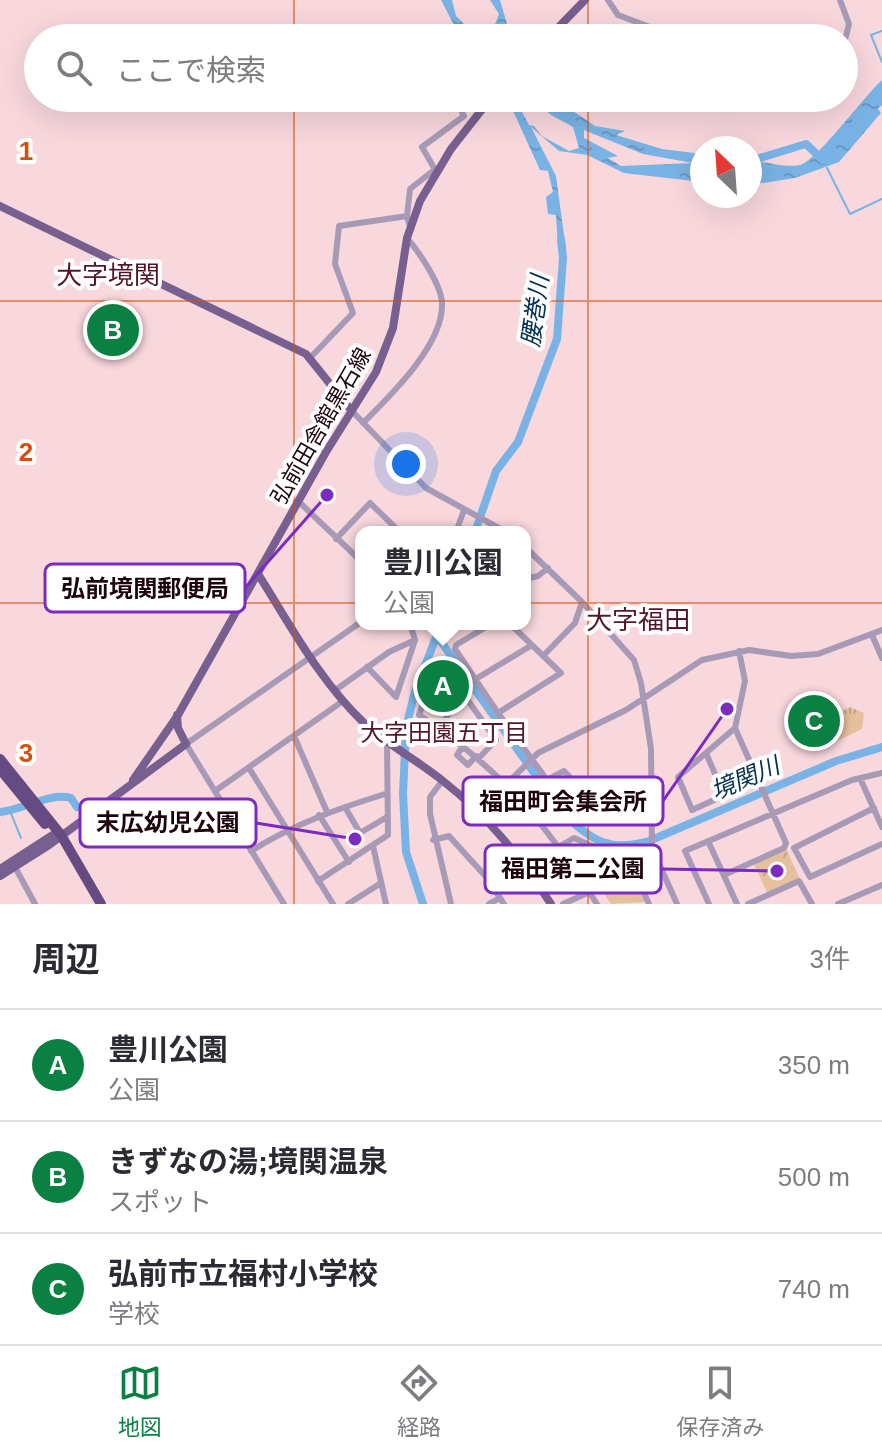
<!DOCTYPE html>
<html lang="ja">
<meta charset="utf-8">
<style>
:root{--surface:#fff;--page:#f7f7f7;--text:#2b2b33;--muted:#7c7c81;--line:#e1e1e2;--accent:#0b8043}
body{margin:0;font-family:Arial,"Noto Sans JP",sans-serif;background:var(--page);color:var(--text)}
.compass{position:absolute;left:690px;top:136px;width:72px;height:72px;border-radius:50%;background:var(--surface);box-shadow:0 8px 32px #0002;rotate:335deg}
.you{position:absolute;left:406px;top:464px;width:28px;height:28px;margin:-20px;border:6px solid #fff;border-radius:50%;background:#1a73e8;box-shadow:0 0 0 12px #1a73e833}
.badge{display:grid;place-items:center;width:52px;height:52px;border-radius:50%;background:var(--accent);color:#fff;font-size:26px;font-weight:700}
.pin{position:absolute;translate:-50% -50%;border:4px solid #fff;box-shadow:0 2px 8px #0006}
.popup{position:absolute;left:355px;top:526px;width:176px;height:104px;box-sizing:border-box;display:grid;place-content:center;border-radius:16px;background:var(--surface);filter:drop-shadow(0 2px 6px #0005);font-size:26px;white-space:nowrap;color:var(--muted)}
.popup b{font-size:30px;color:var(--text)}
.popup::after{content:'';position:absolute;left:50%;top:100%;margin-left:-16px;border:16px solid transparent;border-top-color:var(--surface)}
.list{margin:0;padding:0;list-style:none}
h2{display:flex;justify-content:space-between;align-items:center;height:104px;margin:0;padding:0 32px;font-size:34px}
h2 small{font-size:26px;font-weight:400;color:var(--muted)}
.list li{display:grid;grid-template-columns:52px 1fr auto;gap:24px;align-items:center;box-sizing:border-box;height:112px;padding:0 32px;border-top:2px solid var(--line)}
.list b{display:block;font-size:30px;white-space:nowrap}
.list p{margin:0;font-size:26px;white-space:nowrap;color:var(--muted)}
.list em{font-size:26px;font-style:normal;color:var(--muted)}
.icon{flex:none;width:44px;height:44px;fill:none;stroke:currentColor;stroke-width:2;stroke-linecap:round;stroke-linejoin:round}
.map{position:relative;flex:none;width:882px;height:904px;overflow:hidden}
.search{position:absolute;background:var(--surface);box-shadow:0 8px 32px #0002;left:24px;right:24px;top:24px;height:88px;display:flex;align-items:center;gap:20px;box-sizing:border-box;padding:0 28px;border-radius:44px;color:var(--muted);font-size:30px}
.sheet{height:440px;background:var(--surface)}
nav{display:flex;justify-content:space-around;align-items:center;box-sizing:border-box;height:112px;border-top:2px solid var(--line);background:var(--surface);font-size:22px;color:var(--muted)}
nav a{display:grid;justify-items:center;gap:4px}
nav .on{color:var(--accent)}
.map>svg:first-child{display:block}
.grass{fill:url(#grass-tufts)}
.park{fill:url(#park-crowns)}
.water{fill:url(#water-ripples);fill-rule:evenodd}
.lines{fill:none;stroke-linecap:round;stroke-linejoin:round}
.stream{stroke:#79b3e5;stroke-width:2}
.river{stroke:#79b3e5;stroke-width:8}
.minor{stroke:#a79ab6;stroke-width:6}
.major{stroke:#775f90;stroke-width:8}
.highway{stroke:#664a82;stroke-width:10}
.grid{fill:none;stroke:#d4500c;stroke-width:2;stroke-opacity:0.55}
.labels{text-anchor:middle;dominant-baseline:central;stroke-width:8;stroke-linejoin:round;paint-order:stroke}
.street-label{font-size:22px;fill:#1d040a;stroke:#fff}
.water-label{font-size:24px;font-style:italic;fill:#023051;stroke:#fff}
.neighbourhood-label{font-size:24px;fill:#541628;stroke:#fff}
.quarter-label{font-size:26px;fill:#541628;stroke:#fff}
.grid-label{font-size:26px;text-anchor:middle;font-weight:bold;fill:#d4500c;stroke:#fff;stroke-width:8;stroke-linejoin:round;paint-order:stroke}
.leader{fill:none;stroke:#7b2cbf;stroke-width:3}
.callout-dot{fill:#7b2cbf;stroke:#fff;stroke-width:3}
.callout{fill:#fff;stroke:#7b2cbf;stroke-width:3}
.callout-label{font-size:24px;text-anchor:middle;font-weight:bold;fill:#1d040a}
</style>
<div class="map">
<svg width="882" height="904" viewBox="0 0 882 904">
<defs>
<pattern id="grass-tufts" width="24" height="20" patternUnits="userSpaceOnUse" patternTransform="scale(2)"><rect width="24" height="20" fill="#e6c09c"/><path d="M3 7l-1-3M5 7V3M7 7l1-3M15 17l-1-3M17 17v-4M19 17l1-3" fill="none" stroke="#c5a385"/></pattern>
<pattern id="park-crowns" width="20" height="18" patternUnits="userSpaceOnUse" patternTransform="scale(2)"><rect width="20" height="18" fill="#e6c09c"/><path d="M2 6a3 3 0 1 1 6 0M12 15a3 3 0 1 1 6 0" fill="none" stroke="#c5a385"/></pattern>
<pattern id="water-ripples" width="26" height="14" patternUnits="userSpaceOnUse" patternTransform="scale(2)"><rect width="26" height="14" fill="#79b3e5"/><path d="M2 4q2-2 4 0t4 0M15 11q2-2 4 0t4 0" fill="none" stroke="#6898c3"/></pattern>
</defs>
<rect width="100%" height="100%" fill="#f8d7dd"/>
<path class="grass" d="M850,707L864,713L862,729L835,742L823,739L819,731L822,722Z"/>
<path class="park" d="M443,667L460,693L445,717L425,704L436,668Z
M786,849L800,879L768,894L754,864Z
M634,875L645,902L611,904L601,889Z"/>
<path class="water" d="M441,0H452L456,16L479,38H467L455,27Z
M490,0H500L511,38H482L491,34L499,14Z
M882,80V105L878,109L881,113L839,162L795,178L750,185V160C765,162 785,168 800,165C817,161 864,96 882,80Z
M501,98L515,99L529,125L534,126L542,136L569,151L579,148L573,127L551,115L534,98H554L595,126L625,131L616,135L662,149L702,154V182L624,173L587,155L559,151L531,127L556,176L566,250L558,247L556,215L548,214L546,197L553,192L548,171L540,170L509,102ZM584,130L643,154L693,163L621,166L608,158L618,156L584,138Z"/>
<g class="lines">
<path class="stream" d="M882,31L871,35L882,62
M827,168L850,214L882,199
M10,811L21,838"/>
<path class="river" d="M750,161L806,144L823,160
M475,532L496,471L518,442L557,339L563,258L561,239
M437,636L564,815C595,842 609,852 649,841L836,761L882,747
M0,812C22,810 50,792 71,798L77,807
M423,904L406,852L403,794L406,728L414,695L441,624"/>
<path class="minor" d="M608,0L618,15L679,38
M840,0L849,24L844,44
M437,173L422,147L464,116L455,98
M407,216L410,189L434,170
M311,357L353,313L335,264L339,226L407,216L410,227
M351,410L426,488L506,532
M363,423C391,395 444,344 442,303C441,284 419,252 407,238
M298,501L361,561
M456,532L464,510
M336,539L370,503L400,532
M525,547L582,602L634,660L641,683L651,749L652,848L677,904
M525,579L538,576L548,568
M491,624L456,645L455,649L498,713L561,673L510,624
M872,635L882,658
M543,656L575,623L582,602
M367,667L396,697L415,640L410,624
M445,668L496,740L479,758
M474,680L532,645
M334,691L389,652L415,640
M422,706L419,715C502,770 544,821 597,904
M498,713L547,780L564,771C598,805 593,833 651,809
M735,728L678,777L692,810L758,780
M439,729L462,693
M294,736L327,812
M463,746L457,755L468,765L476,756
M706,753L725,797
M249,768L333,904
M860,778L882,827
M443,780L430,797V814L451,904
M215,791L343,701
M580,792L618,804L616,818
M345,807L360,833L387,817
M874,808L794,848L810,877L882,844
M478,812L538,753L626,710L702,660L749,650L791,656L818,654L882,630
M319,815L349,862
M433,840L449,836L488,879L504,904
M708,841L737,904
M373,846L386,904
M560,846L574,838L608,853L623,876
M251,851C294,824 337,809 385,794
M15,867L35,904
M634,871L649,904
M724,875L784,848L786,843L735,728L745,681L739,651
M318,881L388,835L387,741
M284,904L186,744L361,622
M348,904L381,883
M489,904L500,898
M563,904L658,861
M709,904L685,851L852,780L882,773
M748,904L799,881L812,904
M838,904L882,885"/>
<path class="major" d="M548,38L585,0
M0,206L306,354L351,410
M258,574C291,626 319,680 364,723C388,745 417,760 443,781C488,816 520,857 551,904
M177,715L178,728L186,744
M133,780L178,715L326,452L376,372L393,328L407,238L420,201L451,149L491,98
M0,869L57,832
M0,876L49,845L186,744"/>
<path class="highway" d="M0,759L61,835L101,904
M0,769L45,824"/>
</g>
<path class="grid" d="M294,0V38M588,0V38M294,98V904M588,98V904M0,301H882M0,603H882"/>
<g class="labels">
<g class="street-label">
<text transform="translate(321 426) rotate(-60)">弘前田舎館黒石線</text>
</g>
<g class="water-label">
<text transform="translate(535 311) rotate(-82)">腰巻川</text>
<text transform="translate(745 778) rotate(-23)">境関川</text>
</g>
<g class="neighbourhood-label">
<text x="444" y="732">大字田園五丁目</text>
</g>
<g class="quarter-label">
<text x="108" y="275">大字境関</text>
<text x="638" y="620">大字福田</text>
</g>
</g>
<g class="grid-label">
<text x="26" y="160">1</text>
<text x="26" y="461">2</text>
<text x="26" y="762">3</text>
</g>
<path class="leader" d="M327 495L245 588M727 709L663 801M355 839L256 823M777 871L661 869"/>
<g class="callout-dot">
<circle cx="327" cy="495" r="8"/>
<circle cx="727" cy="709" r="8"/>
<circle cx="355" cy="839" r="8"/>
<circle cx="777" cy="871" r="8"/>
</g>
<g class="callout">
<rect x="45" y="564" width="200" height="48" rx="8"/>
<rect x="463" y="777" width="200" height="48" rx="8"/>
<rect x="80" y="799" width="176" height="48" rx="8"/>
<rect x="485" y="845" width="176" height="48" rx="8"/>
</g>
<g class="callout-label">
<text x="145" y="597">弘前境関郵便局</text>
<text x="563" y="810">福田町会集会所</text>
<text x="168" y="831">末広幼児公園</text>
<text x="573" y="877">福田第二公園</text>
</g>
</svg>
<svg class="compass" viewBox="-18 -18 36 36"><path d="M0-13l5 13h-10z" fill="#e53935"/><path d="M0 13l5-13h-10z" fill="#7c7c81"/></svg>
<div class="you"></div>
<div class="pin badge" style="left:443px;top:686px">A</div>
<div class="popup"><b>豊川公園</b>公園</div>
<div class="pin badge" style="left:113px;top:330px">B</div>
<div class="pin badge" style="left:814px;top:721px">C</div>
<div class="search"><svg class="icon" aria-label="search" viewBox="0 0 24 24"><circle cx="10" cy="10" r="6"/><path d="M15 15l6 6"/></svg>ここで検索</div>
</div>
<section class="sheet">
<h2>周辺<small>3件</small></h2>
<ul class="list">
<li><span class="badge">A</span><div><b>豊川公園</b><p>公園</p></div><em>350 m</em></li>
<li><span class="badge">B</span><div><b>きずなの湯;境関温泉</b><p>スポット</p></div><em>500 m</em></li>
<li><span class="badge">C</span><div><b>弘前市立福村小学校</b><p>学校</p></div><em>740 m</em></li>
</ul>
</section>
<nav>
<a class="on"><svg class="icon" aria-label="map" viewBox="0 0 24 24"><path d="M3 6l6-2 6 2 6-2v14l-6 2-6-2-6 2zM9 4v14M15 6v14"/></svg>地図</a>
<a><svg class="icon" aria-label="directions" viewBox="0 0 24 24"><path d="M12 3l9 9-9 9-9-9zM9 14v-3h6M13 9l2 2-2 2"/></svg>経路</a>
<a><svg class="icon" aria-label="saved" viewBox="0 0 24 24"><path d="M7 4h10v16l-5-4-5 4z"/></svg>保存済み</a>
</nav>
